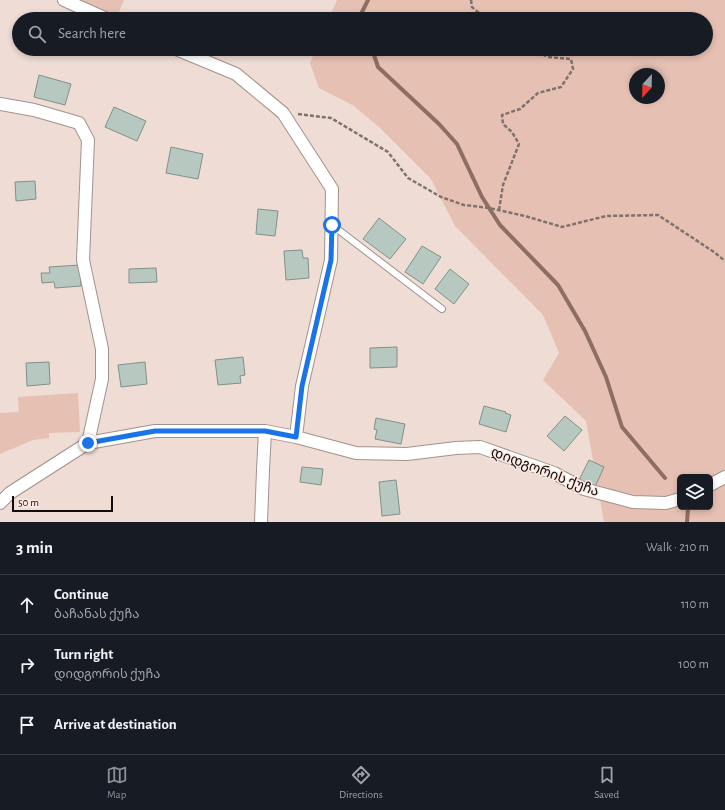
<!DOCTYPE html>
<meta charset="utf-8">
<style>
:root{--surface:#171b24;--page:#242831;--text:#f1f3f6;--muted:#9ea1a6;--line:#363941;--accent:#8c9099}
body{margin:0;font-family:"Alegreya Sans","Noto Sans Georgian",sans-serif;background:var(--page);color:var(--text)}
.controls{position:absolute;right:12px;bottom:12px;display:grid;overflow:hidden;border-radius:6px;box-shadow:0 2px 6px #0003}
.controls button{width:36px;height:36px;display:grid;place-items:center;padding:0;border:0;border-bottom:1px solid var(--line);background:var(--surface);color:var(--text);font:20px sans-serif}
.compass{position:absolute;left:629px;top:68px;width:36px;height:36px;border-radius:50%;background:var(--surface);box-shadow:0 2px 6px #0003;rotate:202deg}
.scale{position:absolute;left:12px;bottom:10px;width:101px;box-sizing:border-box;padding-left:4px;border:2px solid #110b09;border-top:0;font-size:11px;line-height:14px;white-space:nowrap;color:#110b09;-webkit-text-stroke:3px #fce9e3;paint-order:stroke}
.stop{position:absolute;width:12px;height:12px;margin:-9px;border:3px solid #1a73e8;border-radius:50%;background:#fff}
.stop.end{background:#1a73e8;border-color:#fff;box-shadow:0 1px 4px #0008}
.list{margin:0;padding:0;list-style:none}
h2{display:flex;justify-content:space-between;align-items:center;height:52px;margin:0;padding:0 16px;font-size:17px}
h2 small{font-size:13px;font-weight:400;color:var(--muted)}
.list li{display:grid;grid-template-columns:26px 1fr auto;gap:12px;align-items:center;box-sizing:border-box;height:60px;padding:0 16px;border-top:1px solid var(--line)}
.list b{display:block;font-size:15px;white-space:nowrap}
.list p{margin:0;font-size:13px;white-space:nowrap;color:var(--muted)}
.list em{font-size:13px;font-style:normal;color:var(--muted)}
.icon{flex:none;width:22px;height:22px;fill:none;stroke:currentColor;stroke-width:2;stroke-linecap:round;stroke-linejoin:round}
.map{position:relative;flex:none;width:725px;height:522px;overflow:hidden}
.search{position:absolute;background:var(--surface);box-shadow:0 2px 6px #0003;left:12px;right:12px;top:12px;height:44px;display:flex;align-items:center;gap:10px;box-sizing:border-box;padding:0 14px;border-radius:22px;color:var(--muted);font-size:15px}
.sheet{height:232px;background:var(--surface)}
nav{display:flex;justify-content:space-around;align-items:center;box-sizing:border-box;height:56px;border-top:1px solid var(--line);background:var(--surface);font-size:11px;color:var(--muted)}
nav a{display:grid;justify-items:center;gap:2px}
nav .on{color:var(--accent)}
.map>svg:first-child{display:block}
.green{fill:#e6c1b3;fill-rule:evenodd}
.lines{fill:none;stroke-linecap:round;stroke-linejoin:round}
.stream{stroke:#8e6e63;stroke-width:4}
.building{fill:#b6c8c0;stroke:#809189}
.service-casing{stroke:#a3928c;stroke-width:8}
.minor-casing{stroke:#a3928c;stroke-width:14}
.path{stroke:#7e726e;stroke-width:2.5;stroke-dasharray:4 2;stroke-linecap:butt}
.service{stroke:#fff;stroke-width:6}
.minor{stroke:#fff;stroke-width:12}
.route{stroke:#1a73e8;stroke-width:5}
.labels{text-anchor:middle;dominant-baseline:central;stroke-width:3;stroke-linejoin:round;paint-order:stroke}
.street-label{font-size:14px;fill:#110b09;stroke:#fce9e3}
</style>
<div class="map">
<svg width="725" height="522" viewBox="0 0 725 522">
<rect width="100%" height="100%" fill="#eedcd5"/>
<path class="green" d="M77,0H124L116,19H113Z
M337,0H725V522H604L586,421L543,380L559,353L543,315L455,226L431,179L379,127L354,106L319,88L310,63L316,49H706V19H329ZM635,74H659V98H635ZM680,477H710V507H680Z
M78,393L80,432L49,433V438L33,440L0,454V413L19,412L18,397Z"/>
<g class="lines">
<path class="stream" d="M361,19L360,16L368,0
M372,49L378,67L439,124L457,144L482,197L500,225L558,285L585,331L606,377L622,427L665,478
M687,522L688,509"/>
</g>
<path class="building" d="M202,16L223,17V19H202Z
M39,75L71,84L65,105L34,97Z
M114,107L146,121L137,141L105,127Z
M171,147L203,154L198,179L166,173Z
M35,181L36,199L16,201L15,182Z
M258,209L278,211L275,236L256,234Z
M379,218L406,239L390,259L363,239Z
M422,246L441,257L423,284L405,272Z
M302,250L303,258H308L309,278L286,280L284,251Z
M80,265L81,286L55,288L54,282L42,283L41,273H50L49,267Z
M156,268L157,282L129,283V269Z
M450,269L469,284L454,304L435,289Z
M397,347V367L370,368V348Z
M243,357L245,375L240,376L241,383L218,385L215,360Z
M49,362L50,384L27,386L26,363Z
M145,362L147,384L121,387L118,365Z
M484,406L506,412L505,413L511,415L506,432L479,424Z
M565,416L582,430L564,451L547,436Z
M376,418L405,424L401,444L375,439L377,430L374,429Z
M589,460L604,467L594,489L578,482Z
M302,467L323,469L321,485L300,482Z
M396,480L400,514L382,516L379,482Z"/>
<g class="lines">
<defs>
<path id="service" d="M332,225L442,309"/>
<path id="minor" d="M64,0L107,19
M176,49L236,74L283,113L332,189L331,260L302,386L296,437
M0,104L34,110L79,123L88,140L83,260L102,349V379L88,443
M710,485L725,477
M0,503L10,493L88,443L155,431H265L296,437L356,453L407,454L456,448L480,447L554,473L584,489L633,502L666,503L680,499
M261,522L263,470L265,431"/>
</defs>
<use href="#service" class="service-casing"/>
<use href="#minor" class="minor-casing"/>
<path class="path" d="M471,0L472,7L486,19
M298,114L331,118L388,152L408,178L441,197L464,205L489,208L525,216L562,227L606,216L658,215L714,252L725,261
M499,210L503,185L519,144L512,132L503,124L502,115L520,109L538,93L561,87L573,69L571,59L548,57L531,49"/>
<use href="#service" class="service"/>
<use href="#minor" class="minor"/>
</g>
<g class="lines">
<path class="route" d="M88,443L155,431H265L296,437L302,386L331,260L332,225"/>
</g>
<g class="labels">
<g class="street-label">
<text transform="translate(545 472) rotate(21)">დიდგორის ქუჩა</text>
</g>
</g>
</svg>
<div class="controls">
<button><svg class="icon" aria-label="layers" viewBox="0 0 24 24"><path d="M12 4l9 5-9 5-9-5zM3 14l9 5 9-5"/></svg></button>
</div>
<svg class="compass" viewBox="-18 -18 36 36"><path d="M0-13l5 13h-10z" fill="#e53935"/><path d="M0 13l5-13h-10z" fill="#9ea1a6"/></svg>
<div class="scale">50 m</div>
<div class="stop" style="left:332px;top:225px"></div>
<div class="stop end" style="left:88px;top:443px"></div>
<div class="search"><svg class="icon" aria-label="search" viewBox="0 0 24 24"><circle cx="10" cy="10" r="6"/><path d="M15 15l6 6"/></svg>Search here</div>
</div>
<section class="sheet">
<h2>3 min<small>Walk · 210 m</small></h2>
<ul class="list">
<li><svg class="icon" aria-label="ahead" viewBox="0 0 24 24"><path d="M12 20V5M6 11l6-6 6 6"/></svg><div><b>Continue</b><p>ბაჩანას ქუჩა</p></div><em>110 m</em></li>
<li><svg class="icon" aria-label="right" viewBox="0 0 24 24"><path d="M7 20v-9h11M14 6l5 5-5 5"/></svg><div><b>Turn right</b><p>დიდგორის ქუჩა</p></div><em>100 m</em></li>
<li><svg class="icon" aria-label="arrive" viewBox="0 0 24 24"><path d="M6 21V4h12l-3 4 3 4H6"/></svg><div><b>Arrive at destination</b></div></li>
</ul>
</section>
<nav>
<a class="on"><svg class="icon" aria-label="map" viewBox="0 0 24 24"><path d="M3 6l6-2 6 2 6-2v14l-6 2-6-2-6 2zM9 4v14M15 6v14"/></svg>Map</a>
<a><svg class="icon" aria-label="directions" viewBox="0 0 24 24"><path d="M12 3l9 9-9 9-9-9zM9 14v-3h6M13 9l2 2-2 2"/></svg>Directions</a>
<a><svg class="icon" aria-label="saved" viewBox="0 0 24 24"><path d="M7 4h10v16l-5-4-5 4z"/></svg>Saved</a>
</nav>
